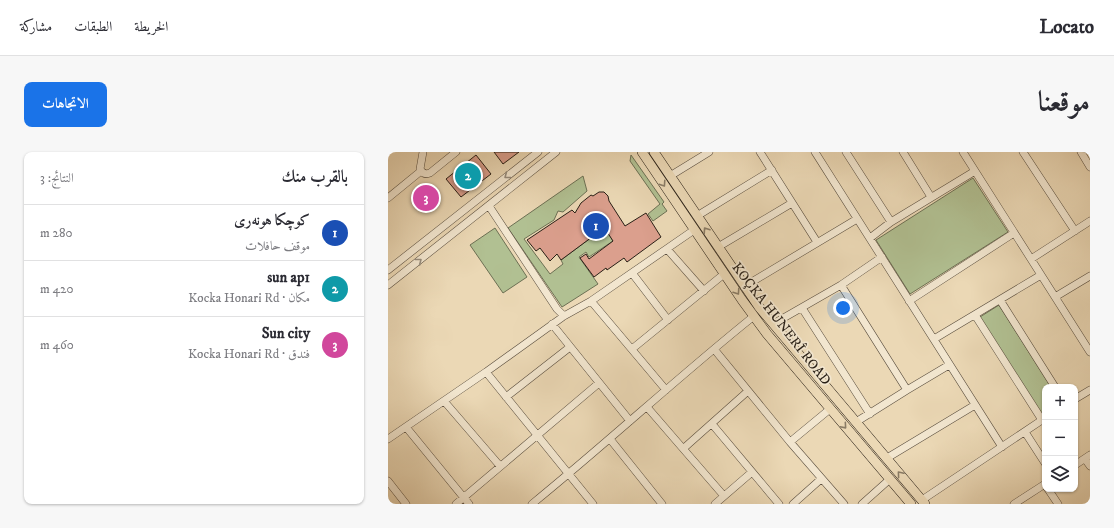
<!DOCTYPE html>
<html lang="ar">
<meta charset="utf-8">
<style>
:root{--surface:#fff;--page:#f7f7f7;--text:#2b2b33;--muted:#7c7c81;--line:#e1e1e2;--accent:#1a73e8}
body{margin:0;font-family:"IM FELL DW Pica",Amiri,serif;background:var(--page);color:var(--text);direction:rtl}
.controls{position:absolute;right:12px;bottom:12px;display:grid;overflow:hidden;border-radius:8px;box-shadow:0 1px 3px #0004}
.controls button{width:36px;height:36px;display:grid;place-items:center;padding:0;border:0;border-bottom:1px solid var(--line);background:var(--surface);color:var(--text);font:20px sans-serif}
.you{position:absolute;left:455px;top:156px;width:14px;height:14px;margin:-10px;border:3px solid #fff;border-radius:50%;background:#1a73e8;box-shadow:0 0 0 6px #1a73e833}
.badge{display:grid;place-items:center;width:26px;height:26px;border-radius:50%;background:var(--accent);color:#fff;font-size:13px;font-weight:700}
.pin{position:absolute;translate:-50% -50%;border:2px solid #fff;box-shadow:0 1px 4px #0006}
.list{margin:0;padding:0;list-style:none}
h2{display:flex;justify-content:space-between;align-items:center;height:52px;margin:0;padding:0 16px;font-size:17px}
h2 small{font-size:13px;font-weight:400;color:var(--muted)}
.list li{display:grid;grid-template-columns:26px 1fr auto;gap:12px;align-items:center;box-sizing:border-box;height:56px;padding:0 16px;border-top:1px solid var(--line)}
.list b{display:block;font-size:15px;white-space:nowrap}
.list p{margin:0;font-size:13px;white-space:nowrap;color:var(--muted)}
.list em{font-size:13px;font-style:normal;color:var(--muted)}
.icon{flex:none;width:22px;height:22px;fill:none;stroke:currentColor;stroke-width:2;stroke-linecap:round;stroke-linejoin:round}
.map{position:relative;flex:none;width:702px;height:352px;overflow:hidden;direction:ltr;border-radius:8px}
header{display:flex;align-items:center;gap:24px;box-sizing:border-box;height:56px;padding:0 20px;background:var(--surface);border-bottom:1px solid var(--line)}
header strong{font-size:19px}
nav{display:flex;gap:22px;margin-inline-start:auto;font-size:14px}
.intro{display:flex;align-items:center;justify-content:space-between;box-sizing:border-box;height:96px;padding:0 24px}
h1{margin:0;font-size:28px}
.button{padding:10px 18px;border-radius:8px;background:var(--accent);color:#fff;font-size:14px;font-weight:700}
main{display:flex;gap:24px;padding:0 24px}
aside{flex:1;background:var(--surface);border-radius:8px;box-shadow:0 1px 3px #0004}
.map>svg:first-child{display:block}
.green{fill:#b1c092;stroke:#6c7054}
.building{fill:#db9f8d;stroke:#281f16}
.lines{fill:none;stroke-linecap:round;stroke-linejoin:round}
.minor-casing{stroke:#594d3e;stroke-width:8}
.major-casing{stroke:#281f16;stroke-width:10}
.minor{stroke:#f2e6cf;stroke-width:7}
.major{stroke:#ebd8b5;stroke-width:9}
.oneway{stroke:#978c7c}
.oneway2{stroke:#8a7c66}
.labels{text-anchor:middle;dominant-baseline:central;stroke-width:3.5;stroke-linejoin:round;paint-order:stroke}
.street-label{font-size:14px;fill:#281f16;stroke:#f2e6cf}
</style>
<header>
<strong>Locato</strong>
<nav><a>الخريطة</a><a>الطبقات</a><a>مشاركة</a></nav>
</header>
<div class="intro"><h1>موقعنا</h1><a class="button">الاتجاهات</a></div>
<main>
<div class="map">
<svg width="702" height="352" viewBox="0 0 702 352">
<rect width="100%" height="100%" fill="#ebd8b5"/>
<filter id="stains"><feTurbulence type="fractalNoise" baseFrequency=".005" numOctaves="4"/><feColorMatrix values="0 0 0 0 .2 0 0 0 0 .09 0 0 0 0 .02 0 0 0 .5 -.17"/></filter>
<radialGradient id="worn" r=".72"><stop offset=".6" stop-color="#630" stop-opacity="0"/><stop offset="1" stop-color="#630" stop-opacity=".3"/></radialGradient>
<path class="green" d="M243,3L276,50L274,52L279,59L265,69L260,62L272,52L242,9Z
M195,24L199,39L175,60L170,59L166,68L136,87L162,122L175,112L173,108L204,85L218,77L225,89L201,105L198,100L191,105L210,132L174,155L120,76Z
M585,26L620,80L522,142L488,88Z
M107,76L139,125L115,141L82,93Z
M611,153L663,235H657V262L654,264L592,165Z"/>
<path class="building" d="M106,0H131L115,12Z
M88,3L103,22L73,45L58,27Z
M211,40H216L220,44L221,49L237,74L258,61L273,85L239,110L236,106L219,118L218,116L206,125L192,106L198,102L201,107L225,89L210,66L196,75L204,85L173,108L169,102L162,109L152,96L148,99L139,88L184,58L187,61L193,51L203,43L205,44Z"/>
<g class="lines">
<defs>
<path id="minor" d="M35,0L32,17C34,21 37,23 42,21L68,0
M372,0L429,90
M427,0L614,295
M458,0L503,70
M515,0L543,45
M575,0L702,200
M635,0L687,79
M693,0L702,15
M282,24L321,0
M0,46L33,19
M101,54L169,157L176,164
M309,64L384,18
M482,86L503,70L587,19
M330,95L404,51
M279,97L316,139
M643,107L702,69
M0,118L150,0
M244,121L280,168
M0,133L168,0
M453,133L519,238
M357,134L469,67
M667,145L702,124
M612,148L667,235
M203,149L278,238
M521,149L626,81
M414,156L482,262
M587,163L654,268
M164,172L242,269
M385,172L453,133L494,105
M546,187L653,123
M244,197L336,122
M326,197L402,290L456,352
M118,245L182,195
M687,247L702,238
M56,249L112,314
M259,255L336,344
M468,270L519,238L561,213
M324,272L391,352
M18,275L81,352
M637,280L657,311
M0,287L98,220
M222,287L274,352
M402,290L442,257
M296,296L360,239
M499,306L587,253
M697,307L702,314
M687,313L702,303
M0,329L18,352
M660,337L670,352
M534,348L657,266
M68,352L211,231
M144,352C219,291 290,225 366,164
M205,352L98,220L176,164L203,149L306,78
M327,352L364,320
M405,352L433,327
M474,352L502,327
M626,352L657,332"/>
<path id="major" d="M254,0L354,148L379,182L523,352
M266,0L371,155L537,352"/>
</defs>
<use href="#minor" class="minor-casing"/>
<use href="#major" class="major-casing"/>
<use href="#minor" class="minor"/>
<use href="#major" class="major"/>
</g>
<defs><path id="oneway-chevron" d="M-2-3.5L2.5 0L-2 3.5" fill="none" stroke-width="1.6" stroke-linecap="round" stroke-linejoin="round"/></defs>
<g class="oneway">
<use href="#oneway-chevron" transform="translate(119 24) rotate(142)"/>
<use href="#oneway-chevron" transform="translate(31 109) rotate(-38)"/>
</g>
<g class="oneway2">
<use href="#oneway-chevron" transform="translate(275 32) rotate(56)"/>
<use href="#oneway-chevron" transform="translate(318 78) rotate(-124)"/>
<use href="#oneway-chevron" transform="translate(349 140) rotate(56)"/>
<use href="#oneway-chevron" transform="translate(456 274) rotate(49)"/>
<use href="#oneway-chevron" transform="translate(512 322) rotate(-130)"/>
</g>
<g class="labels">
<g class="street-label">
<text transform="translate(393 172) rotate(52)">KOÇKA HUNERÎ ROAD</text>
</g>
</g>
<rect width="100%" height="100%" filter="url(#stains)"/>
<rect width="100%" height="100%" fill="url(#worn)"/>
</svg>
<div class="controls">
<button>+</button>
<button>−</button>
<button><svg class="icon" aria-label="layers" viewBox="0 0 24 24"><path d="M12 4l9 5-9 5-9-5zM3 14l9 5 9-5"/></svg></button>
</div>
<div class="you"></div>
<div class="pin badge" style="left:208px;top:74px;background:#1a4fb4">1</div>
<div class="pin badge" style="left:80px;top:24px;background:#0f9aa8">2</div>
<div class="pin badge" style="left:38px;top:46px;background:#d1479c">3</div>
</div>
<aside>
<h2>بالقرب منك<small>النتائج: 3</small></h2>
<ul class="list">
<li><span class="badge" style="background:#1a4fb4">1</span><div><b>كوچكا هونەری</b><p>موقف حافلات</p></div><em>280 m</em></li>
<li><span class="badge" style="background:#0f9aa8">2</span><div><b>sun ap1</b><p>مكان · Kocka Honari Rd</p></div><em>420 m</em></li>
<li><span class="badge" style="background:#d1479c">3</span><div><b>Sun city</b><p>فندق · Kocka Honari Rd</p></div><em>460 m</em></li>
</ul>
</aside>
</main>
